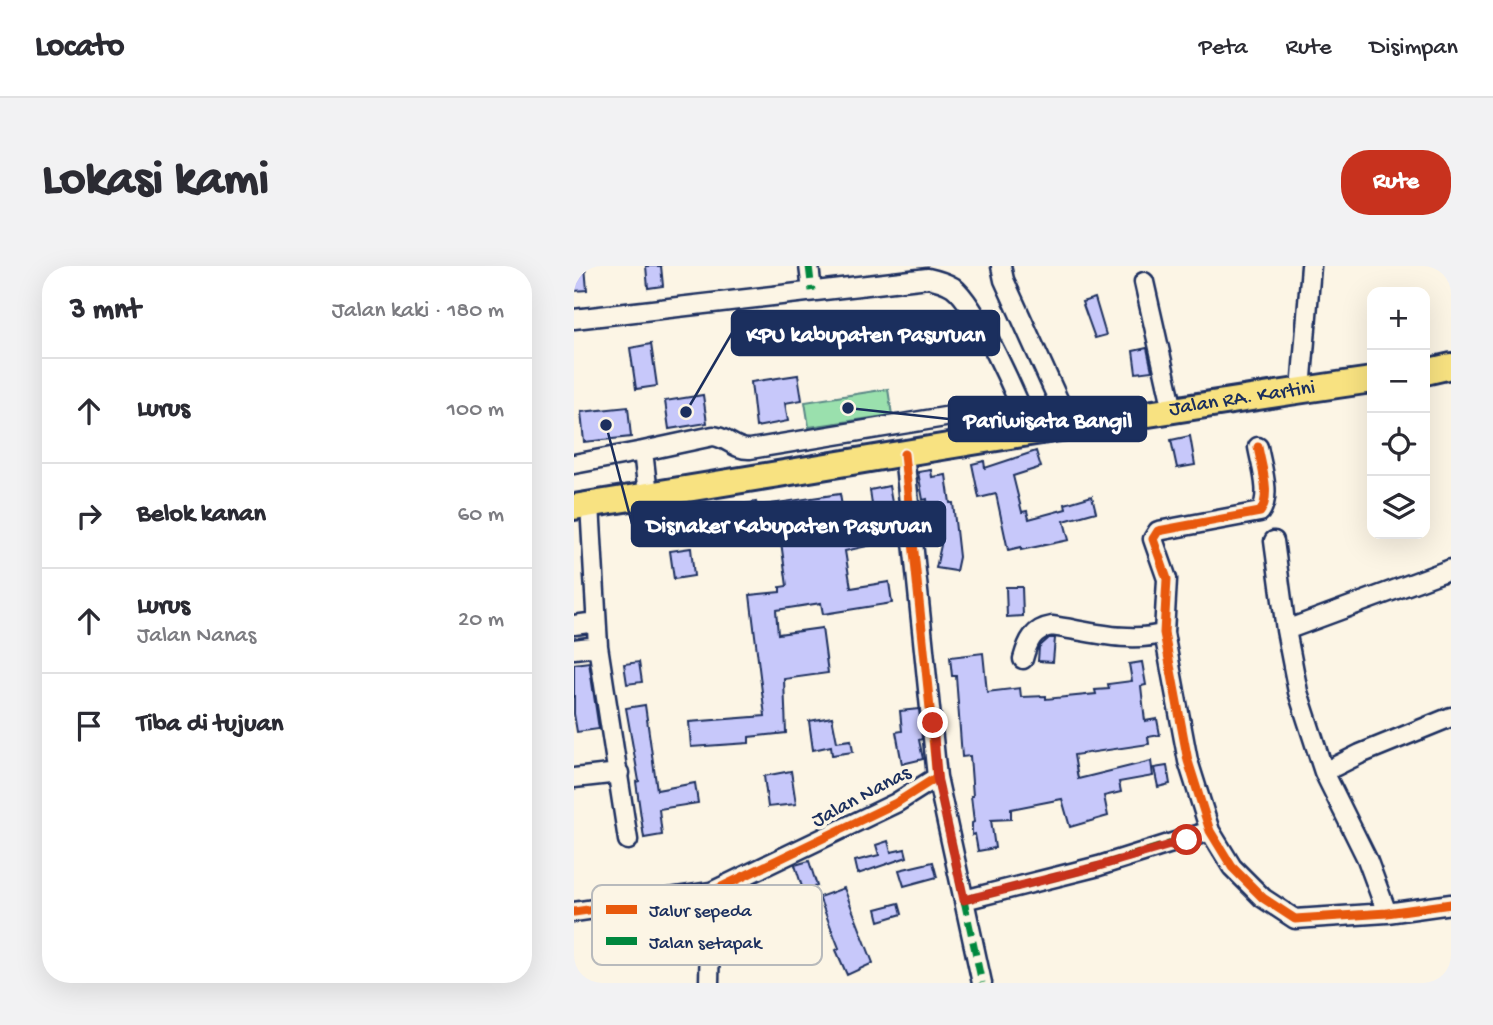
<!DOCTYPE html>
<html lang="id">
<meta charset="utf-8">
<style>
:root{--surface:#fff;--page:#f2f2f3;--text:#2b2b33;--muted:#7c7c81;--line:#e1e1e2;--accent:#c8321e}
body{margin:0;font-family:"Gochi Hand",sans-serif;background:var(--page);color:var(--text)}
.controls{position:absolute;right:21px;top:21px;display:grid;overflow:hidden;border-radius:14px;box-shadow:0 7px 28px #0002}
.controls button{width:63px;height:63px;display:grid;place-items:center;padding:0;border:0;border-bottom:2px solid var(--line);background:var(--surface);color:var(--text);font:35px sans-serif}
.stop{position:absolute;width:21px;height:21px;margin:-16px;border:5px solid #c8321e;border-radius:50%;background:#fff}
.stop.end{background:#c8321e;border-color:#fff;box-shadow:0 2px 7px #0008}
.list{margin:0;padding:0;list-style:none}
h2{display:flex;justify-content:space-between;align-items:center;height:91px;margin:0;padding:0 28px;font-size:30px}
h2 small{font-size:23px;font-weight:400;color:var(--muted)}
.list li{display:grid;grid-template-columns:46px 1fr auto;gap:21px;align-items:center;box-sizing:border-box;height:105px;padding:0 28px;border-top:2px solid var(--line)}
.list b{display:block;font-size:26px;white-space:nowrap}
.list p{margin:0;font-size:23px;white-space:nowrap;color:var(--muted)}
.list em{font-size:23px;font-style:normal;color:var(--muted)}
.icon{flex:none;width:38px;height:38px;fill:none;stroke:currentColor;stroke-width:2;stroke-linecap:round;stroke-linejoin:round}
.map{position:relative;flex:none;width:877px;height:717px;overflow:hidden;border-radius:28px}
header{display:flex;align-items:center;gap:42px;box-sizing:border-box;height:98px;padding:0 35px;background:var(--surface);border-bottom:2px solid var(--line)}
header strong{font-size:33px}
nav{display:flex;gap:38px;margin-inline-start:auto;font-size:24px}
.intro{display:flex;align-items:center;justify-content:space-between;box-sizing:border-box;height:168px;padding:0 42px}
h1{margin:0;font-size:49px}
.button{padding:18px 32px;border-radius:28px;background:var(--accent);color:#fff;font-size:24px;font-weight:700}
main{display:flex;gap:42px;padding:0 42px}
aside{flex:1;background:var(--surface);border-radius:28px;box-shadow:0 7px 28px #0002}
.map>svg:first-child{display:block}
.green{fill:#9ae0ad;stroke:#5a8886;stroke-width:2}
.building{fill:#c7c8fa;stroke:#1b2f5e;stroke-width:2}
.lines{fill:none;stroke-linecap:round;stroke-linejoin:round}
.minor-casing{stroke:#1b2f5e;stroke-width:23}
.highway-casing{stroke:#1b2f5e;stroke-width:30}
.minor{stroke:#fcf5e5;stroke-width:18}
.highway{stroke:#f8e281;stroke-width:24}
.quiet{stroke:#00873e;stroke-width:7;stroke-dasharray:14 7;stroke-linecap:butt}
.cycleway-casing{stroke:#fcf5e5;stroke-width:13}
.cycleway{stroke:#e8590c;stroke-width:9}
.route{stroke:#c8321e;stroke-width:9}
.labels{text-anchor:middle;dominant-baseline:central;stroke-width:7;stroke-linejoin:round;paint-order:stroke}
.street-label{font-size:21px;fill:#1b2f5e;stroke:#fcf5e5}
.key{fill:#fcf5e5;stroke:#b8babc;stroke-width:2}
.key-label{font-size:19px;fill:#1b2f5e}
.leader{fill:none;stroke:#1b2f5e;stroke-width:2.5}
.callout-dot{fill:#1b2f5e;stroke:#fcf5e5;stroke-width:2.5}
.callout{fill:#1b2f5e;stroke:#1b2f5e;stroke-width:2.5}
.callout-label{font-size:23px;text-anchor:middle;font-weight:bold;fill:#fff}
</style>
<header>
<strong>Locato</strong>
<nav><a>Peta</a><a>Rute</a><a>Disimpan</a></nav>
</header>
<div class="intro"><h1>Lokasi kami</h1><a class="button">Rute</a></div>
<main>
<aside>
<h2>3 mnt<small>Jalan kaki · 180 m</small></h2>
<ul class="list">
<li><svg class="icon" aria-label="ahead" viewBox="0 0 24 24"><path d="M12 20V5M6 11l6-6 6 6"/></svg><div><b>Lurus</b></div><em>100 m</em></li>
<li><svg class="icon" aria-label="right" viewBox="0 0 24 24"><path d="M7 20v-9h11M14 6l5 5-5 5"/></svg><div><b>Belok kanan</b></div><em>60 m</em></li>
<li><svg class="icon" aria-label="ahead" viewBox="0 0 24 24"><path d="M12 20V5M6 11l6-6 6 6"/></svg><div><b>Lurus</b><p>Jalan Nanas</p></div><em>20 m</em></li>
<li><svg class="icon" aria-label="arrive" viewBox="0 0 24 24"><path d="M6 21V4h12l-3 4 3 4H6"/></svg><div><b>Tiba di tujuan</b></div></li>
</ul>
</aside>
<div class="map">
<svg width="877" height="717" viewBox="0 0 877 717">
<rect width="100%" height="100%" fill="#fcf5e5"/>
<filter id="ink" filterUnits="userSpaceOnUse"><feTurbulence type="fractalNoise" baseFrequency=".0143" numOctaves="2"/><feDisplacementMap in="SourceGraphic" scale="14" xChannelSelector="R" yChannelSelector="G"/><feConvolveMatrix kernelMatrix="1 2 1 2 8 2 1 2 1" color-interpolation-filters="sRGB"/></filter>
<g filter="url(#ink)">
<path class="green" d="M314,123L318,149L235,161L231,136Z"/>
<path class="building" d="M0,0H11L13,24L0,25Z
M72,0H87L89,20L74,22Z
M521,32L532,69L521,72L508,36Z
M77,78L83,120L62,123L56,82Z
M573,82L578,105L562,107L559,85Z
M224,109L228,134L211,137L214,155L182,161L177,116Z
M129,129L133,157L95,163L91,135Z
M54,141L57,171L10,176L7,146Z
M616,170L621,199L603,202L597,174Z
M462,185L467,201L439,210L448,246L453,245L455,253L492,243L491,238L518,230L522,246L490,255L495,274L447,284V281L434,284L422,228L405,232L398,198L410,195L411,202Z
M357,204L358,211L372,209L376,237H379L385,291L382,305L362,302L367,279H363L361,261L356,262L353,233L349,234L344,206Z
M315,220L319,242L299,246L296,224Z
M266,228L270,253L296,248L302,278L271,285L277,322L315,316L318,337L249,348L247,337L202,344L204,368L248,362L254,407L210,413L212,467L175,471V477L117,481L115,456L191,450L176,329L206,326V321L213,320L205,261L150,271L145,243L182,236L183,240Z
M117,282L120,310L100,313L96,285Z
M432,321H448L449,350L433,351Z
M475,372H481L479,396L464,395L465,381Z
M409,387L413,426L446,422L447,431L472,430V433L522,428L521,424L535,423L534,418L558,415L555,398L568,396L572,419L567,420L571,455L583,453L586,469L574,471L575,478L500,489L504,513L577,495L579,510L545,516L547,526L530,530L534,550L496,561L488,533L437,543V553L417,554L421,582L404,585L401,568L398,569V557L400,556L397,530H399L396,490L388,491L382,410H378L376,391Z
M15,396L25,463L3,466L0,448V398Z
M65,396L68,416L53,418L50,398Z
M71,439L83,524L121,517L124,537L85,543L88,569L70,572L62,516L65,515L52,442Z
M345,443L348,473L345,474L349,493L328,498L322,466L328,465L326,445Z
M258,451L263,476L277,474L279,486L258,489L257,480L239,484L235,455Z
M593,500L596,518L584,521L580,502Z
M217,505L222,538L194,541L190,510Z
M314,575L317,586L331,583L333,591L284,608L281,595L305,589L302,579Z
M235,595L243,620L229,624L221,599Z
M359,596L363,611L330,620L325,604Z
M270,622L299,697L273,709L262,684L265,682L245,631Z
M325,637L328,648L305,655L302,643Z"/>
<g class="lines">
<defs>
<path id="minor" d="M235,0L238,25
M427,0L430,14L496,160
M570,16L599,144
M0,53L354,12C363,14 371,16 379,21C404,40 445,135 457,167
M727,124L737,0
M684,181C687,199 698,230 686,246L584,265L579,273L593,313L590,367L614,495L636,565L658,601L689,632L721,653L813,647L877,638
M69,185L139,170C153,171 161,184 176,183L377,150
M0,198L69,185L74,228
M16,238L24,380L54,574
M700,275L712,364L724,426L750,506L793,593L813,647
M0,359L22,356
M712,364L877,303
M0,383L24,380
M449,393C454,375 459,363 478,360C513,365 556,378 590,367
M750,506L786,488L877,451
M363,511L408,717
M0,512L45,507
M390,634L525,600L636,565
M0,646L137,626L322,537L363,511L330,188
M135,717L137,626"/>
<g id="highway">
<path d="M851,106L877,100"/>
<path id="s1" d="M0,241C266,199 531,152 798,114"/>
</g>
</defs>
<use href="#minor" class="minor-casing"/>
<use href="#highway" class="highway-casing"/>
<use href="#minor" class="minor"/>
<use href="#highway" class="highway"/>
<path class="quiet" d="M235,0L238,25
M363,511L408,717
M390,634L525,600L636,565"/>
<defs>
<path id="cycleway" d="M684,181C687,199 698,230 686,246L584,265L579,273L593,313L590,367L614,495L636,565L658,601L689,632L721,653L813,647L877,638
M0,646L137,626L322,537L363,511L330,188"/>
</defs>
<use href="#cycleway" class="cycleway-casing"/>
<use href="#cycleway" class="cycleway"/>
</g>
</g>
<g class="lines" filter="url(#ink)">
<path class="route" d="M359,457L363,511L390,634L525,600L613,574"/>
</g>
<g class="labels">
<g class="street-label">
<text stroke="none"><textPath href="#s1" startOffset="677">Jalan RA. Kartini</textPath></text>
<text transform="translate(288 532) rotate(-28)">Jalan Nanas</text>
</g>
</g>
<rect x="18" y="619" width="230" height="80" rx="10" class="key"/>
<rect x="32" y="639" width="31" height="9" fill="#e8590c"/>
<rect x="32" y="671" width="31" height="8" fill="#00873e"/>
<g class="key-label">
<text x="75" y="650">Jalur sepeda</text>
<text x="75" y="682">Jalan setapak</text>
</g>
<path class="leader" d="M112 146L158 67M274 142L375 153M32 159L58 258"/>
<g class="callout-dot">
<circle cx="112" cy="146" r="7"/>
<circle cx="274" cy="142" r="7"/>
<circle cx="32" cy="159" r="7"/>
</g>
<g class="callout">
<rect x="158" y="45" width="267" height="44" rx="7"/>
<rect x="375" y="131" width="197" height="44" rx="7"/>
<rect x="58" y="236" width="313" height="44" rx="7"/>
</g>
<g class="callout-label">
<text x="292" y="75">KPU kabupaten Pasuruan</text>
<text x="474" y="161">Pariwisata Bangil</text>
<text x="215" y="266">Disnaker Kabupaten Pasuruan</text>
</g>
</svg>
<div class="controls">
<button>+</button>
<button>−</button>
<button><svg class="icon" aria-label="locate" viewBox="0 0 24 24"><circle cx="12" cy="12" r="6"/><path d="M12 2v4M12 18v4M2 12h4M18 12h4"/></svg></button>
<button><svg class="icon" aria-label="layers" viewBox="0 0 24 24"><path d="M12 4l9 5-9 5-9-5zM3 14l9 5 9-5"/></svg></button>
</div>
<div class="stop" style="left:613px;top:574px"></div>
<div class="stop end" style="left:359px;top:457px"></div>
</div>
</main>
